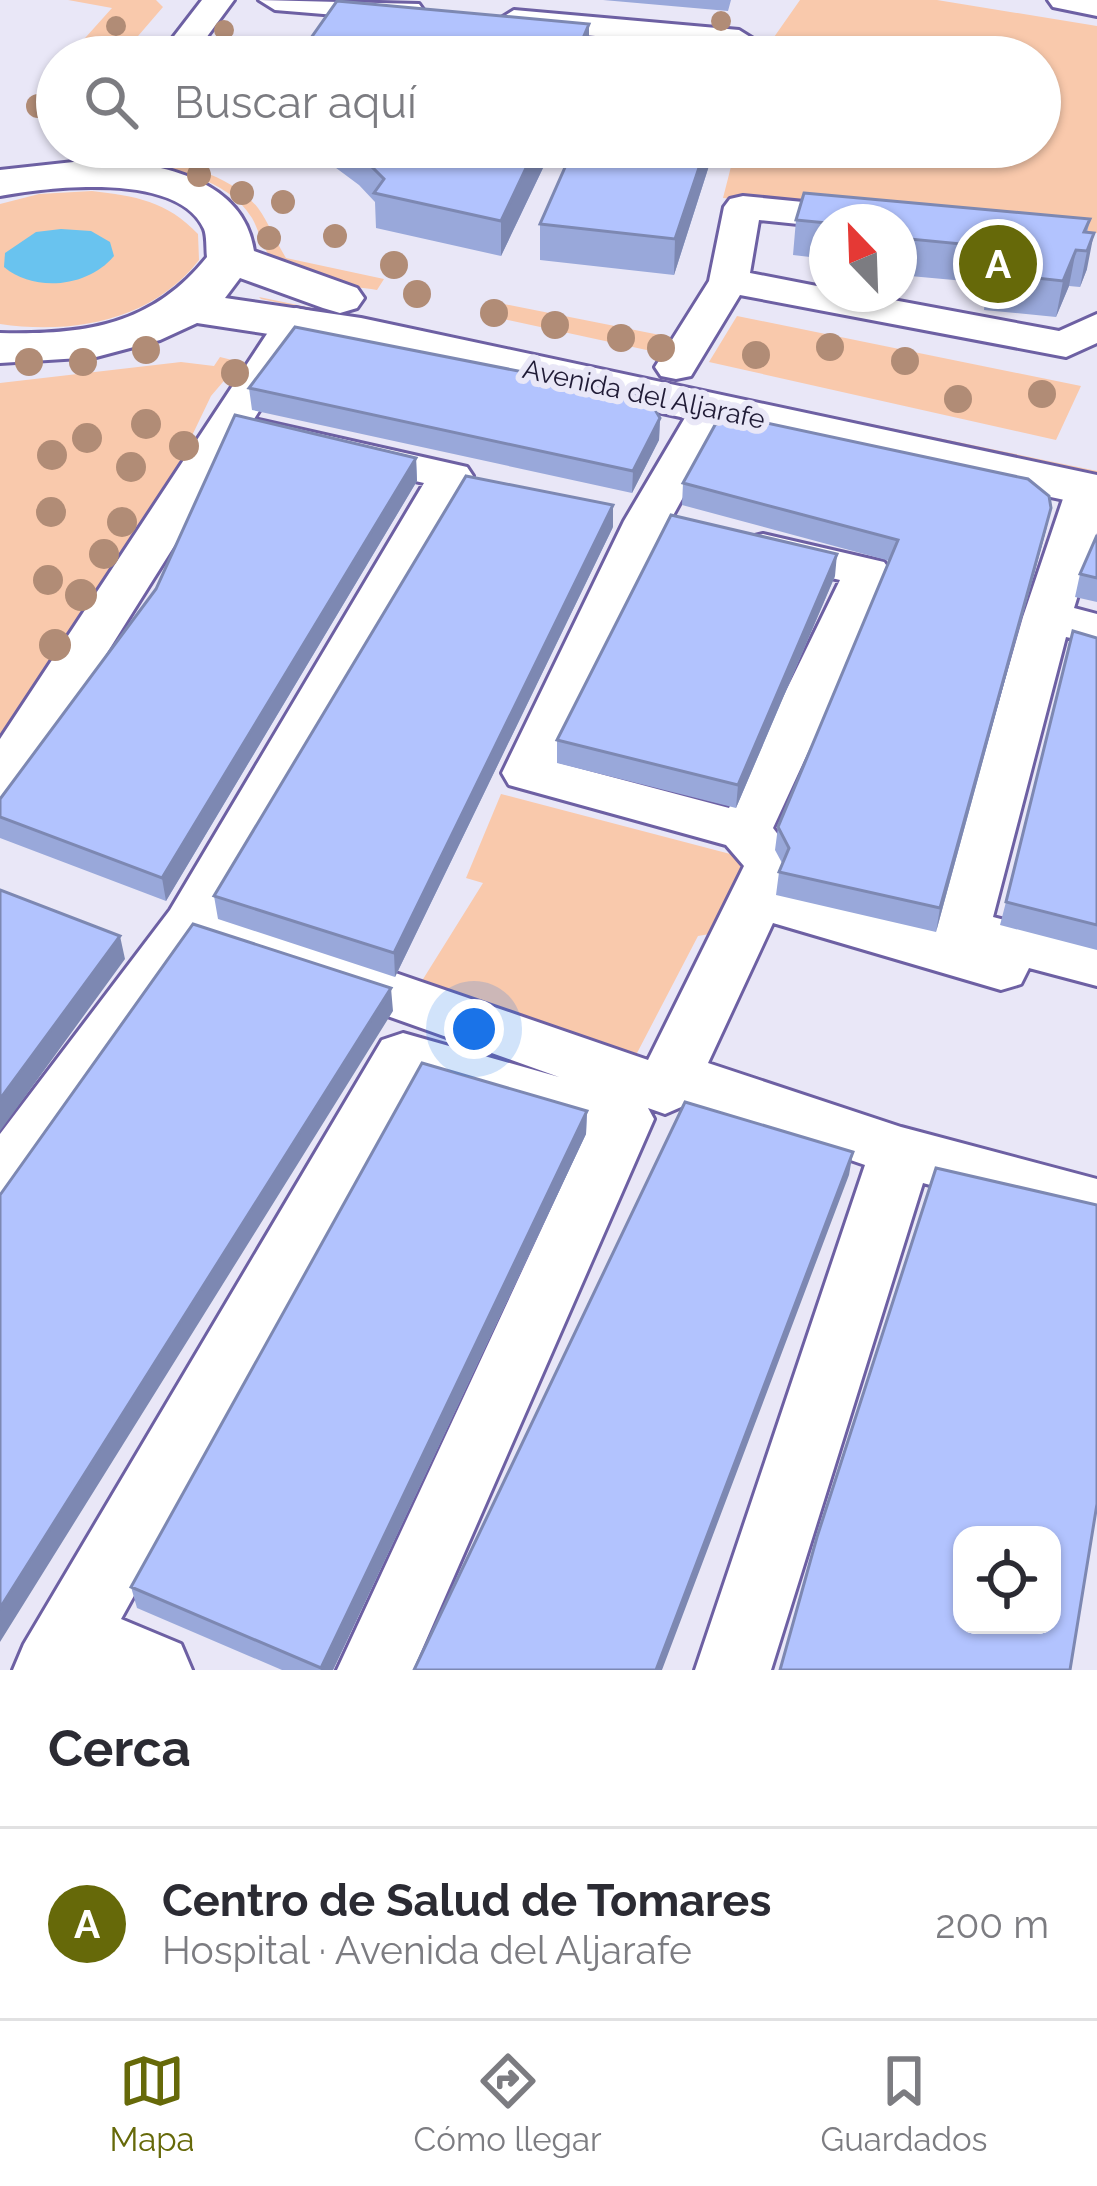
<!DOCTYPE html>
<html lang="es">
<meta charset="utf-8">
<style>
:root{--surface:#fff;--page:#f7f7f7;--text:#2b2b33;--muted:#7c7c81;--line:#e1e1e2;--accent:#666909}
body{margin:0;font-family:Raleway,sans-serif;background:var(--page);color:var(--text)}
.controls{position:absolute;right:36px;bottom:36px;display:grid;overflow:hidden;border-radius:24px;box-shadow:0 3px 9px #0004}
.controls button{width:108px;height:108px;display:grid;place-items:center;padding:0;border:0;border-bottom:3px solid var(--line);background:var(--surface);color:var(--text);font:60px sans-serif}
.compass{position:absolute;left:809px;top:204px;width:108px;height:108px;border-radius:50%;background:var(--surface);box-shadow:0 3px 9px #0004;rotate:337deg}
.you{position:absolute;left:474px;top:1029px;width:42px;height:42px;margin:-30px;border:9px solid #fff;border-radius:50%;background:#1a73e8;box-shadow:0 0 0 18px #1a73e833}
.badge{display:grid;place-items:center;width:78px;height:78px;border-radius:50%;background:var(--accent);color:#fff;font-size:39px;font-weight:700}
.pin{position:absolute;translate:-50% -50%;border:6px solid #fff;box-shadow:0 3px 12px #0006}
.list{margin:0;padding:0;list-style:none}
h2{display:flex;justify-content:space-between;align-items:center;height:156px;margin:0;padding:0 48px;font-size:51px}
h2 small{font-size:39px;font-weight:400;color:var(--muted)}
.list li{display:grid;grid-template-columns:78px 1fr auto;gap:36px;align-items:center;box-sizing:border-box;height:192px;padding:0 48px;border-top:3px solid var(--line)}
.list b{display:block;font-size:45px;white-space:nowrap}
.list p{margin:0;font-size:39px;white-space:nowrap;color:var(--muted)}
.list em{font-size:39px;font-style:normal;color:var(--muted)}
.icon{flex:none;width:66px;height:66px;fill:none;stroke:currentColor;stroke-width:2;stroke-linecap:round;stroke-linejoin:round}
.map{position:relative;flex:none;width:1097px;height:1670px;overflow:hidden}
.search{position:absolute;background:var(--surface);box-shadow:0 3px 9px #0004;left:36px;right:36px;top:36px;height:132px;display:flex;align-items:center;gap:30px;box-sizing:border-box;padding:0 42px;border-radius:66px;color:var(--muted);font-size:45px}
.sheet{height:348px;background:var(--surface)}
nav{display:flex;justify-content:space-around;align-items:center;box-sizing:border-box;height:168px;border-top:3px solid var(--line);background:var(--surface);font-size:33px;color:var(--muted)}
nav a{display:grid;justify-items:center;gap:6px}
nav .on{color:var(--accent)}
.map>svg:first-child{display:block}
.green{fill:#f9c9ac}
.water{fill:#69c3ef}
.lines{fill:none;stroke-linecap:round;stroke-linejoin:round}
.minor-casing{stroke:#6d60a3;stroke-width:6}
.major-casing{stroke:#6d60a3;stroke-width:6}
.minor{fill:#fff;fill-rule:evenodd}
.major{fill:#fff;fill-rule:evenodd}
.tree{fill:#b18c76}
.wall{fill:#99a8da}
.shaded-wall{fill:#7d88b2}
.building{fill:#b2c3fe;stroke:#7d88b2;stroke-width:3;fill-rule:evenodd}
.labels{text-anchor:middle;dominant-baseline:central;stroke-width:12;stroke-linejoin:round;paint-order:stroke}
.far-street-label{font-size:27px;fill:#201b36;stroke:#e9e7f7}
</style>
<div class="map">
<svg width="1097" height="1670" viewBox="0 0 1097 1670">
<rect width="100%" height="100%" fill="#e9e7f7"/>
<path class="green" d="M68,0H156L163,7L120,57H68L112,8Z
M800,0H937L1097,26V233L723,198L736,147H1040V57H760Z
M138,153C179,164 230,173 258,208C269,223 276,242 286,258L384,279L377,290C347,285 304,284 279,266C262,253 261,234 252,218C227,177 170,169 129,160Z
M92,191C135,196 167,201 198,234L199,260C153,320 73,335 0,324V204L39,194Z
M259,297L1097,471V478L261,299Z
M494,302L680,339L665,354L489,316Z
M737,316L1081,386L1056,440L709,362Z
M220,357L240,362L211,396L165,492L0,751V383L181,362L214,366Z
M501,794L757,861L727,931L698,936L636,1055L420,984L483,883L466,878Z"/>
<path class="water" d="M61,229L91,231L110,242L114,256C88,287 35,293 4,267L5,253L36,232Z"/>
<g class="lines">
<defs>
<path id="minor" d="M202,0H234L192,57H158Z
M259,0L419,4L424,11L408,21L275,10Z
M1048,0H1097V16L1053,7Z
M514,10L739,30L755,40L739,50L503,27L498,20Z
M88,147H125C111,168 100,187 73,181L68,173Z
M743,196L895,211L908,214L914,222L899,232V222H827V227L759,220L750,273L827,288V294H861L1059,331L1097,314V343L1066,357L740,295L691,376L676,379L661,376L655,367L709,281L724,207L730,199Z
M296,308L310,311L316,320L254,419L467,467L473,476L224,914L648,1060L744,866L726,845L509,785L502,773L624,521L696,399L711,395L726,399L732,408L670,521L559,763L729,808L840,580L747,558L740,548L747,538L763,534L884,562L891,572L773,828L800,864L789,888L934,929L1023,617L1066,490L1072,480L1097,479V533L1074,608L1097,614V644L1066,637L993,917L1097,944V986L1029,968L1021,984L1001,990L773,923L708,1063L901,1127L1097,1179V1231L923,1183L771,1670H695L865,1165L688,1104L665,1114L648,1108L654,1119L413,1670H337L586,1133L418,1083L121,1619L181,1644L192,1670H13L24,1644L382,1040L403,1033L559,1077L202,950L22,1200L0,1208V1134L170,910L424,483L240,441L19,793L0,798V739L282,311Z"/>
<path id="major" d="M101,159C163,164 244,180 254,251L357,288L364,298L357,308L340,313L323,308L240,278L225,298L361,318L1097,475V507L361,348L197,323L160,340L96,357L0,363V333C84,335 152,326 207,257C206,250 207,236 204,229C178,171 48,187 0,196V170Z"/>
</defs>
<use href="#minor" class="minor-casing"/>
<use href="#major" class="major-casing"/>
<use href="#minor" class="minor"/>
<use href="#major" class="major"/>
</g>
<g class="tree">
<circle cx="721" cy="21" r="10"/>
<circle cx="116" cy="26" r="10"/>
<circle cx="224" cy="30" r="10"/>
<circle cx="38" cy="106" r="12"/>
<circle cx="199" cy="175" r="12"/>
<circle cx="242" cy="193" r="12"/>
<circle cx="283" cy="202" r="12"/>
<circle cx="335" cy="236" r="12"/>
<circle cx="269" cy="238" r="12"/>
<circle cx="394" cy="265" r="14"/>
<circle cx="417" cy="294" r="14"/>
<circle cx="494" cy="313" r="14"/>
<circle cx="555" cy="325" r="14"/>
<circle cx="621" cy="338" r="14"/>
<circle cx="830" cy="347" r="14"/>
<circle cx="661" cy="348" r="14"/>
<circle cx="146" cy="350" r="14"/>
<circle cx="756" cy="355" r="14"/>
<circle cx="905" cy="361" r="14"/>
<circle cx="29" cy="362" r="14"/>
<circle cx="83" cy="362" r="14"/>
<circle cx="235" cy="373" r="14"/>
<circle cx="1042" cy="394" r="14"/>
<circle cx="958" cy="399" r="14"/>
<circle cx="146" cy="424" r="15"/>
<circle cx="87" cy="438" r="15"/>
<circle cx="184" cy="446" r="15"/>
<circle cx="52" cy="455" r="15"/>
<circle cx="131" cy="467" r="15"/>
<circle cx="51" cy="512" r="15"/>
<circle cx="122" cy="522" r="15"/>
<circle cx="104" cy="554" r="15"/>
<circle cx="48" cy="580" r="15"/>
<circle cx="81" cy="595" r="16"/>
<circle cx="55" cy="645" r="16"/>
</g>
<path class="wall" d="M603,0H731L728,11Z
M296,147H553L501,256L376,228L375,202L359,185L324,159Z
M574,147H715L674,275L540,260V224Z
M1090,219L1087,233V269L1080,287L1069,286L1056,317L984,310L987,283L899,275V222H827V259L793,255L796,220Z
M249,388L660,418L659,440L632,493L252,410Z
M416,458L417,481L166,901L0,838V799Z
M683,483L1051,508L1046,530L936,932L776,895L779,872L782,863L775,850L778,827L890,561L682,505Z
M613,527L395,977L218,919L214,896Z
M1097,535V602L1075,597L1080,574Z
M835,576L736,808L557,763V740Z
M1097,638V950L1000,925L1006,902Z
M587,1111L586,1134L333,1670H282L137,1608L131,1587Z"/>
<path class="shaded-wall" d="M589,24V57H575Z
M536,147H553L501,256V221Z
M706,147H715L674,275L675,239Z
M1094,233L1087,269L1080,287L1087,251Z
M1076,250L1069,286L1056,317L1063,281Z
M660,418L659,440L632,493L633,471Z
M416,458L417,481L166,901L162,878Z
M613,505V527L395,977L394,953Z
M1051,508L1046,530L936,932L940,908Z
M837,554L835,576L736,808L738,785Z
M120,936L125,959L0,1131V1099Z
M391,988L393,1011L0,1642V1608Z
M587,1111L586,1134L333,1670H321Z
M853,1152L849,1175L662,1670H656Z"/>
<path class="building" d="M337,1L589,24L575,57H323L299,55Z
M352,147H536L501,221L374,193L384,179Z
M574,147H706L675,239L540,224Z
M804,193L1090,219L1084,232L1094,233L1087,251L1076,250L1063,281L990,273L993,247L899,238V222L827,223L796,220Z
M295,327L635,394L651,403L660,418L633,471L249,388Z
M235,415L416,458L162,878L0,817V799L156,589Z
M734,416L1028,479L1049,496L1051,508L940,908L779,872L789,848L778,827L898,540L683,483L715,425Z
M466,476L613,505L394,953L214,896Z
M671,515L837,554L738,785L557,740Z
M1097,535V578L1080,574Z
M1073,631L1097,638V925L1006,902Z
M0,890L120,936L0,1099Z
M193,924L391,988L0,1608V1195Z
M422,1063L587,1111L321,1668L131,1587Z
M685,1102L853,1152L656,1670H414Z
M936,1168L1097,1205V1504L1070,1670H780L817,1537ZM962,1535H1052V1625H962Z"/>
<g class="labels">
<g class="far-street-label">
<text transform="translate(644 394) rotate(12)">Avenida del Aljarafe</text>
</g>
</g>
</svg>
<div class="controls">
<button><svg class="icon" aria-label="locate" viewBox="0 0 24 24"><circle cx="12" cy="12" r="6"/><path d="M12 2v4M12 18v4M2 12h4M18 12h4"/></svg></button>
</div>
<svg class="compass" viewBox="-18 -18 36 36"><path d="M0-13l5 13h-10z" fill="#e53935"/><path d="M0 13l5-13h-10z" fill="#7c7c81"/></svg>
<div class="you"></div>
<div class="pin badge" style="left:998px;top:264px">A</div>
<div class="search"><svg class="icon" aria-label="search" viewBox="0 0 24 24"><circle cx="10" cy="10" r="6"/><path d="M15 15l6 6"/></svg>Buscar aquí</div>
</div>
<section class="sheet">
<h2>Cerca<small></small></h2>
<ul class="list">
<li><span class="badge">A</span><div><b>Centro de Salud de Tomares</b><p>Hospital · Avenida del Aljarafe</p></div><em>200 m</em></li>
</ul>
</section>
<nav>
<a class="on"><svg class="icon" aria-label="map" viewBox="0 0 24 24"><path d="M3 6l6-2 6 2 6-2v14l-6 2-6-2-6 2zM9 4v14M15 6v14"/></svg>Mapa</a>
<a><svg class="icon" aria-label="directions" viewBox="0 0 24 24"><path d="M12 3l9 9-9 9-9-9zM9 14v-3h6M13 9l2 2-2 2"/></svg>Cómo llegar</a>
<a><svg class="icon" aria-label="saved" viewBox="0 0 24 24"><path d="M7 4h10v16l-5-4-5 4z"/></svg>Guardados</a>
</nav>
